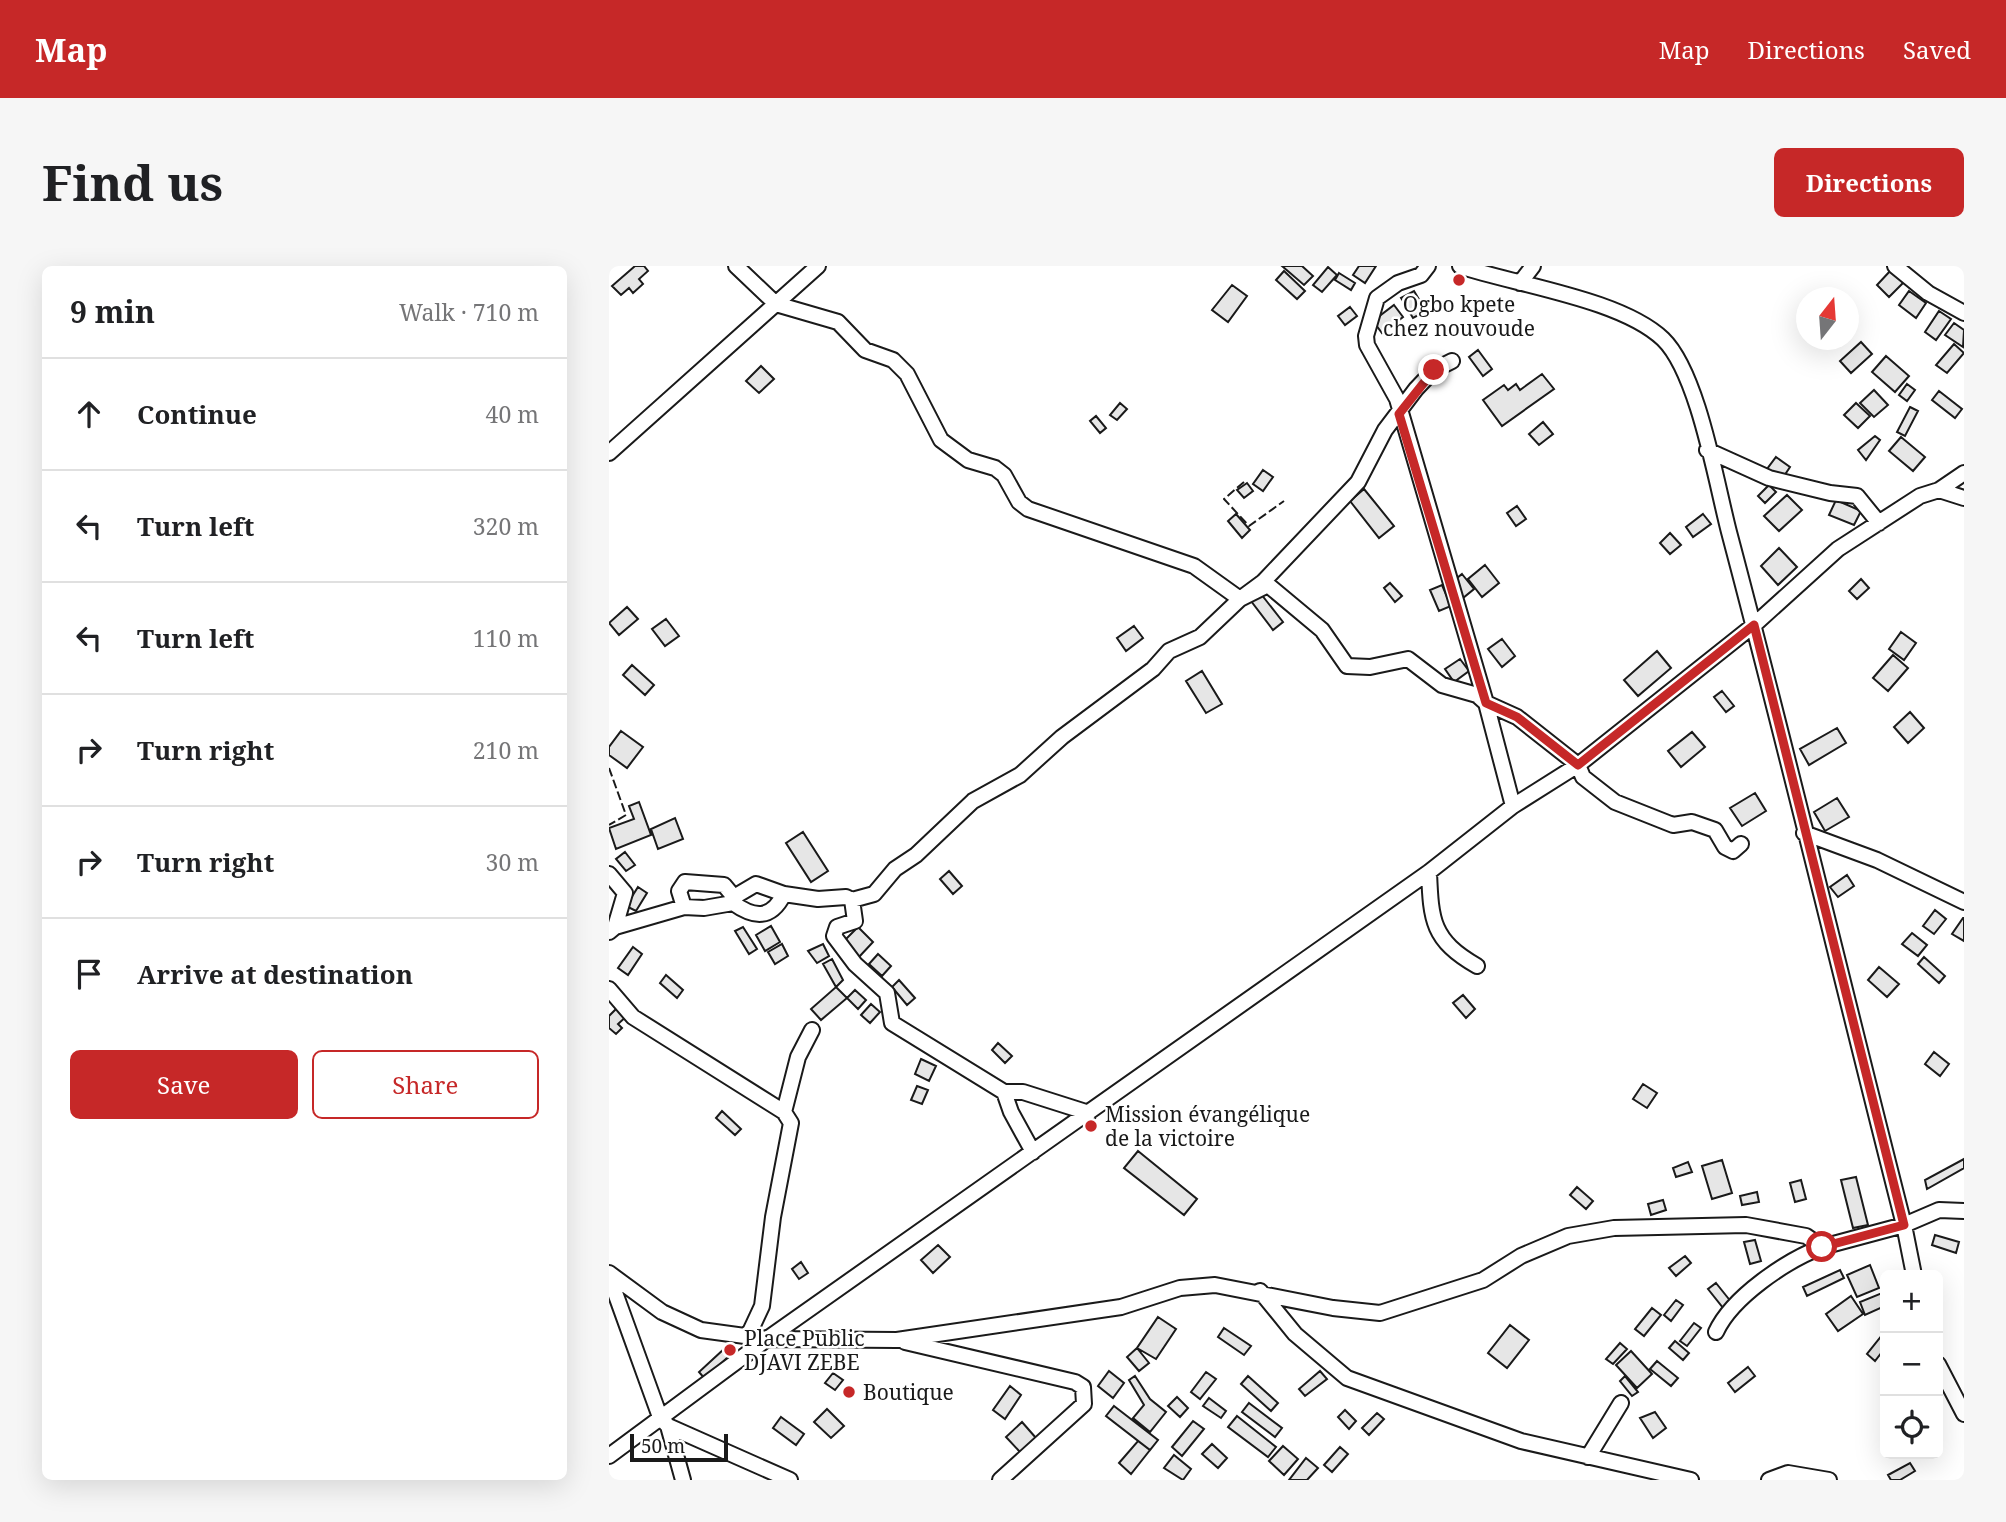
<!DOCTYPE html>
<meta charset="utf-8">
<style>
:root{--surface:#fff;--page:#f6f6f6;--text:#202124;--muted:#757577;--line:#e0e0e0;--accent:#c62828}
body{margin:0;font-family:"Noto Serif",serif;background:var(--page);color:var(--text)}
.controls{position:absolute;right:21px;bottom:21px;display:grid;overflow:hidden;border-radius:10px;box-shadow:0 7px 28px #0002}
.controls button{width:63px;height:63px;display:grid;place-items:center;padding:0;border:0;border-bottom:2px solid var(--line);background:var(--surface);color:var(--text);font:35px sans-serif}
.compass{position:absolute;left:1187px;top:21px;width:63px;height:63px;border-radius:50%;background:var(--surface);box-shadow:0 7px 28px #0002;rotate:17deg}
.scale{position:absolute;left:21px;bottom:18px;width:98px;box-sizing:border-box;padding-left:7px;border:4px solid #1a1a1a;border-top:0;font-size:19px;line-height:24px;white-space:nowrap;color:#1a1a1a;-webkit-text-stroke:5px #fff;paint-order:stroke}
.stop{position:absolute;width:21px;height:21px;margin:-16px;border:5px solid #c62828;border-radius:50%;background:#fff}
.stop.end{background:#c62828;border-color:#fff;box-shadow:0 2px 7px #0008}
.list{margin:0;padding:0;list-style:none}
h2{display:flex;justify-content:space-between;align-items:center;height:91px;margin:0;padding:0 28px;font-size:30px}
h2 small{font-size:23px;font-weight:400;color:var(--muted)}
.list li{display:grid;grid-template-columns:46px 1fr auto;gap:21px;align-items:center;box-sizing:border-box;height:112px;padding:0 28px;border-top:2px solid var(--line)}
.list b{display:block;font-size:26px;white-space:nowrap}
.list em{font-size:23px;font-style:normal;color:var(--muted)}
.actions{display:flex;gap:14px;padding:21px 28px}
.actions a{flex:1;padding:16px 0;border:2px solid var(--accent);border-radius:10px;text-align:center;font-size:24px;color:var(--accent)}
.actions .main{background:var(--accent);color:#fff}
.icon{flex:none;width:38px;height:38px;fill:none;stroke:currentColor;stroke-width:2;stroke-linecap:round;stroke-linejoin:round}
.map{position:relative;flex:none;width:1355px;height:1214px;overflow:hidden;border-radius:10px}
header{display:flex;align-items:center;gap:42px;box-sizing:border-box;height:98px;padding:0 35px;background:var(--accent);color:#fff}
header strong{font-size:33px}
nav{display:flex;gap:38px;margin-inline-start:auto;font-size:24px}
.intro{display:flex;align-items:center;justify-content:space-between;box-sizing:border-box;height:168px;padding:0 42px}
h1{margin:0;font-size:49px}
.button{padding:18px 32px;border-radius:10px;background:var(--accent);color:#fff;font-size:24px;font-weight:700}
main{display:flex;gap:42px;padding:0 42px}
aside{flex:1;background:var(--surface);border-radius:10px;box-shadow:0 7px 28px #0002}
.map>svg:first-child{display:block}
.building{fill:#e6e6e6;stroke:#1a1a1a;stroke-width:2}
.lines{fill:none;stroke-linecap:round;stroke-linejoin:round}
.minor-casing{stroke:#1a1a1a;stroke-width:18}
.minor{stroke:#fff;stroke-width:14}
.fence{stroke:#1a1a1a;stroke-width:2;stroke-dasharray:9 3.5;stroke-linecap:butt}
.route{stroke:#c62828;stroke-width:9}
.poi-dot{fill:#c62828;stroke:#fff;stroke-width:2.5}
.labels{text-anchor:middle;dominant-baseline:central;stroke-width:5;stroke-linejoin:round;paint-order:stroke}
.poi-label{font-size:21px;fill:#1a1a1a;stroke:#fff;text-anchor:start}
</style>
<header>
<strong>Map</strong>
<nav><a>Map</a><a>Directions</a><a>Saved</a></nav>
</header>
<div class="intro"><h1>Find us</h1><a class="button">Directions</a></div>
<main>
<aside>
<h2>9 min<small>Walk · 710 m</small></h2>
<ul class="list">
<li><svg class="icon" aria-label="ahead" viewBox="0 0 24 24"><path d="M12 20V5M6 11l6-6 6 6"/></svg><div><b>Continue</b></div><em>40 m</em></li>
<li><svg class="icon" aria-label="left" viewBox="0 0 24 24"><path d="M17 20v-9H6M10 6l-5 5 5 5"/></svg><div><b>Turn left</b></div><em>320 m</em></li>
<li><svg class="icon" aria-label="left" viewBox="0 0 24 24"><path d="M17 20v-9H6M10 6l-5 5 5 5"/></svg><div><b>Turn left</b></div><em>110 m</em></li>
<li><svg class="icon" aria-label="right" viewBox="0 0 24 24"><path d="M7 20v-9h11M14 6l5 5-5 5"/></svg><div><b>Turn right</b></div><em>210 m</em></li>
<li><svg class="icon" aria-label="right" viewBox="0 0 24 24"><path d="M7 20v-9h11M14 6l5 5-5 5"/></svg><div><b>Turn right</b></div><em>30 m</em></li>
<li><svg class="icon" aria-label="arrive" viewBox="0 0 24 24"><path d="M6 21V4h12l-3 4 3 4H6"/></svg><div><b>Arrive at destination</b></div></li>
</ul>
<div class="actions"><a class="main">Save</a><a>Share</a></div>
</aside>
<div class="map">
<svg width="1355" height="1214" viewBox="0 0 1355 1214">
<rect width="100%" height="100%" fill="#fff"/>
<path class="building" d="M26,0H35L39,5L30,13L34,18L24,27L20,22L12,29L3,20Z
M673,0H693L704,10L695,19Z
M750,0H767L756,17L744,9Z
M719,1L728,9L713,26L704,19Z
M1282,4L1295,16L1280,31L1268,19Z
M675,5L696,25L688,33L667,14Z
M730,7L746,17L742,24L726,14Z
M623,19L638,30L619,56L603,44Z
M805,25L817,45L804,52L792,32Z
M1300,25L1317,37L1307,52L1290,39Z
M785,39L794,51L773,67L764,55Z
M741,41L748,50L736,59L729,50Z
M1330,45L1342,53L1327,74L1316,66Z
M1345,57L1355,64L1354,81L1336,69Z
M1252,76L1263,88L1242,107L1231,95Z
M1345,78L1355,87L1338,107L1327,99Z
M869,84L883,103L874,110L860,91Z
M1277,90L1300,110L1286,126L1263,106Z
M152,100L165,113L150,127L137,115Z
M933,108L945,123L893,160L874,134L895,119L899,124L907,118L911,124Z
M1298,118L1306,124L1298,135L1290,129Z
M1265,124L1279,139L1265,151L1251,137Z
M1330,125L1353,143L1346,152L1323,134Z
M511,137L518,143L508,154L501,149Z
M1247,137L1261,150L1249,162L1235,149Z
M1301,141L1309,145L1296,170L1288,166Z
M487,150L497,162L491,167L481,155Z
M934,156L944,168L930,179L920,168Z
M1266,170L1271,174L1257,194L1249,184Z
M1292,171L1316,191L1304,205L1280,185Z
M1167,191L1181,201L1173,213L1158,203Z
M654,204L664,211L654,225L644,218Z
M638,217L644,225L635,232L628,224Z
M1160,219L1167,226L1156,237L1149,230Z
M755,223L785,260L770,272L741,235Z
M1178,229L1193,244L1170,265L1155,250Z
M1227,234L1252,245L1245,259L1220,249Z
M908,240L917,253L907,260L898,247Z
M627,248L641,264L633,272L619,255Z
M1094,248L1102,258L1084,271L1077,261Z
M1061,267L1072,279L1061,288L1051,277Z
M1170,282L1188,301L1169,319L1152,300Z
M876,299L890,317L873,331L859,313Z
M853,308L865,323L854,332L842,317Z
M1252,313L1260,322L1248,333L1240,325Z
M781,317L793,330L786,336L775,322Z
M833,319L842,340L830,345L821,324Z
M652,328L674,356L664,364L642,335Z
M18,341L29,353L10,369L0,357Z
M57,353L70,370L56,380L43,363Z
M525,360L534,372L517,385L508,372Z
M1292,366L1307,377L1295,394L1280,383Z
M893,373L906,390L893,401L879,383Z
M1048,385L1062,402L1029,430L1015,414Z
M1284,389L1299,402L1279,425L1264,412Z
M851,393L860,405L845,416L836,403Z
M23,399L45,419L36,429L14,409Z
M593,405L613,438L597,447L577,415Z
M1113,425L1125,440L1117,446L1105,431Z
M1301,446L1315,462L1299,477L1285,461Z
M1228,462L1237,477L1200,499L1191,483Z
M12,465L34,481L18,502L0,489V481Z
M1083,466L1096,481L1072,501L1059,485Z
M1146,527L1157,545L1133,560L1121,542Z
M1228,532L1240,551L1216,565L1205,546Z
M30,536L42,569L7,583L0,562L25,553L20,540Z
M66,552L74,573L49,583L42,563Z
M194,566L219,605L202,616L177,577Z
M16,586L26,599L17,605L7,593Z
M340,605L353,620L344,628L331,613Z
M1238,609L1245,620L1229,631L1221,621Z
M29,621L38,627L27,645L17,640Z
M1326,644L1337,653L1325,668L1314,660Z
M1354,652H1355V675L1343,668Z
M162,660L171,676L156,685L147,669Z
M134,661L148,683L140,688L126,665Z
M249,661L264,676L250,691L234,676Z
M1303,667L1318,679L1309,690L1293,678Z
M173,678L179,690L166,698L159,686Z
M214,678L220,690L208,697L199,685Z
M24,681L33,688L19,709L9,702Z
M269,688L282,700L273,710L260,698Z
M1315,691L1336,710L1330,717L1309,698Z
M223,693L234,714L227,721L214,698Z
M1270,701L1290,718L1278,731L1259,714Z
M57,709L74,724L68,732L51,717Z
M290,714L306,732L298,739L283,721Z
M227,721L238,732L212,754L202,743Z
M246,724L257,734L249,743L238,732Z
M854,729L866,743L857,752L844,737Z
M262,738L271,746L261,757L252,749Z
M11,739L20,748L9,758L13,762L7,768L0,762V750Z
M389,777L403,790L396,797L383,784Z
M1325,786L1340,798L1331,810L1316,798Z
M312,793L327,800L320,815L306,808Z
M1034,818L1048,827L1038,842L1024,833Z
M308,820L319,824L313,838L302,834Z
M113,845L132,863L126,869L107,852Z
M529,885L588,933L575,949L515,902Z
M1355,893V902L1318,923L1316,914Z
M1113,894L1123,927L1103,933L1093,900Z
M1079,896L1083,906L1067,911L1064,902Z
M1247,911L1259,959L1244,962L1232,914Z
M1192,914L1197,933L1186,936L1181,917Z
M968,921L984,935L977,943L961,929Z
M1148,926L1150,936L1133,939L1131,930Z
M1054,934L1057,944L1042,949L1039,938Z
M1326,969L1350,976L1347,987L1323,979Z
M1146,974L1152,995L1141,998L1135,976Z
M329,979L341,991L324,1007L312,994Z
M1076,990L1082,997L1067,1010L1060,1002Z
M192,996L199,1007L190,1013L183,1003Z
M1261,999L1270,1022L1248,1031L1238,1009Z
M1231,1004L1235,1012L1198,1030L1194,1021Z
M1107,1017L1123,1037L1115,1043L1099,1023Z
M1273,1027L1276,1040L1256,1049L1251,1036Z
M1242,1030L1254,1048L1229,1065L1217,1048Z
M1067,1034L1074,1039L1062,1055L1055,1049Z
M1043,1042L1052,1049L1035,1070L1026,1063Z
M549,1051L567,1063L547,1093L528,1082Z
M1085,1057L1092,1062L1078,1080L1071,1075Z
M901,1059L920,1074L898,1102L879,1087Z
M615,1062L642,1080L635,1089L609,1071Z
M1274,1068L1276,1082L1266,1095L1258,1088Z
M1066,1075L1080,1087L1074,1094L1060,1082Z
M1011,1077L1018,1083L1004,1098L997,1093Z
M528,1082L540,1097L530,1105L518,1091Z
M115,1083L121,1089L96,1113L90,1106Z
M1022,1085L1043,1108L1028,1122L1007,1099Z
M1048,1095L1069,1112L1062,1120L1041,1103Z
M1139,1101L1146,1110L1126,1126L1119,1117Z
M500,1105L515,1117L504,1132L489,1120Z
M711,1105L718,1113L696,1130L690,1123Z
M597,1106L607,1113L591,1133L582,1126Z
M224,1107L234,1114L226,1124L216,1117Z
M526,1110L541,1133L557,1146L541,1166L524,1152L535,1139L520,1114Z
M639,1110L669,1137L662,1145L632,1118Z
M1016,1110L1029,1126L1023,1130L1011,1115Z
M401,1120L412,1129L396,1153L384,1144Z
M568,1131L579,1142L571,1151L559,1140Z
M600,1132L617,1145L612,1152L594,1140Z
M640,1137L673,1162L666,1171L633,1146Z
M505,1140L549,1174L541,1184L497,1150Z
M218,1143L235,1160L222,1172L205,1156Z
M736,1144L747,1155L740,1163L729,1151Z
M1046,1146L1057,1162L1044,1172L1031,1152Z
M768,1147L775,1153L760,1169L753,1162Z
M628,1150L667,1181L659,1191L619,1161Z
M172,1151L195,1168L187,1179L164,1162Z
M584,1155L595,1163L573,1190L563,1181Z
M413,1156L427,1172L411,1186L397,1171Z
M529,1175L541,1184L522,1208L510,1197Z
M603,1178L618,1192L609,1202L593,1188Z
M674,1180L689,1193L675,1209L660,1195Z
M731,1181L739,1188L723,1206L715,1199Z
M565,1189L582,1203L574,1214L555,1202Z
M697,1192L709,1202L698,1214H680Z
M1301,1197L1306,1205L1291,1214H1282L1279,1209Z"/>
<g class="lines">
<defs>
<path id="minor" d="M127,0L167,38L229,56L256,84L284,94L298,108L332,174L359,194L386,202L395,209L410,236L419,243L585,300L631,333L659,319L713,364L738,400L761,401L799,393L833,419L868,429L877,437L908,451L969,499L974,511L1006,536L1064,559L1083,556L1106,564L1116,581L1124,585L1132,578
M819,0L812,9L789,17L768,32L757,70L758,79L788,133L877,437L904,540
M851,0C907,19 1012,33 1054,73C1089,107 1107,216 1120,266C1181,496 1236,728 1295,959L1305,1009
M1286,0L1319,27L1355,47
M911,17L924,0
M1098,184L1160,212L1221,227L1248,230L1270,257
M0,187L209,0
M1330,224L1355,232
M1195,567L1268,594L1355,636
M820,606C822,655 823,674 868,700
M0,608L16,627L6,661
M243,634L246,655L228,661L225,670L246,698L278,727L283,757L395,826H414L480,847
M75,641L70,625L76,616L115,619L125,631L147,618L175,628
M0,666L6,661L75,641L95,642L124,637C145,652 162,654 175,628L209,633L237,631L243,634L265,628L286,603L307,589L364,535L411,509L453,471L544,403L560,385L591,371L631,333L654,316L749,216L776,164L807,123L825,104L843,95
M0,723L24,751L175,846L182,857L164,951L153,1040L139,1070
M395,826L402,846L424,886
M175,846L189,791L203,764
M0,1007L53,1046L92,1064L158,1073L288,1074L512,1041L571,1022L606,1019L724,1042L771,1047L874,1014L912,990L959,970L1005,962L1137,959L1197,970L1213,981L1295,959L1330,944L1355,945
M0,1010L51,1151L59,1160L74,1214
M651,1025L686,1068L738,1112L912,1175L1082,1214
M1107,1066C1123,1031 1178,994 1213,981
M296,1076L466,1116L474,1121L475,1138L391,1214
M1329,1098L1355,1148
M59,1160L181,1214
M0,1190L158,1073L820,606L904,540L969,499L1145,359L1229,283L1311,230L1330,224L1355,207
M979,1191L1012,1137
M1160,1214L1179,1207L1220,1214"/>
</defs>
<use href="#minor" class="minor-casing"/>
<use href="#minor" class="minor"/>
<path class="fence" d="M635,216L615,233L640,260L675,235
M0,502L17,549L0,559"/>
</g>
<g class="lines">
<path class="route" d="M825,104L790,148L877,437L908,451L969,499L1145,359L1295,959L1213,981"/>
</g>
<g class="poi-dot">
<circle cx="850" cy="14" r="7"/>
<circle cx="482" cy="860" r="7"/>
<circle cx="121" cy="1084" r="7"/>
<circle cx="240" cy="1126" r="7"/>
</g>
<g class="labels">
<g class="poi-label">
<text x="850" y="38" text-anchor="middle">Ogbo kpete<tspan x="850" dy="24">chez nouvoude</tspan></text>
<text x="496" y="848">Mission évangélique<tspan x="496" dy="24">de la victoire</tspan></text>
<text x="135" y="1072">Place Public<tspan x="135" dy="24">DJAVI ZEBE</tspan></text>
<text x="254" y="1126">Boutique</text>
</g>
</g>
</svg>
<div class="controls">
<button>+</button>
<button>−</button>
<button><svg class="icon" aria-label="locate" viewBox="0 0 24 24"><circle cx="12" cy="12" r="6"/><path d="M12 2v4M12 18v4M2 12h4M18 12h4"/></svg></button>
</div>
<svg class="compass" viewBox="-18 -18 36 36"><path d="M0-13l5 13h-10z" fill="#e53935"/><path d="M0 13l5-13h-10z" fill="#757577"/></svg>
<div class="scale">50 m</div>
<div class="stop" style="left:1213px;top:981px"></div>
<div class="stop end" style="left:825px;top:104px"></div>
</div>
</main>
